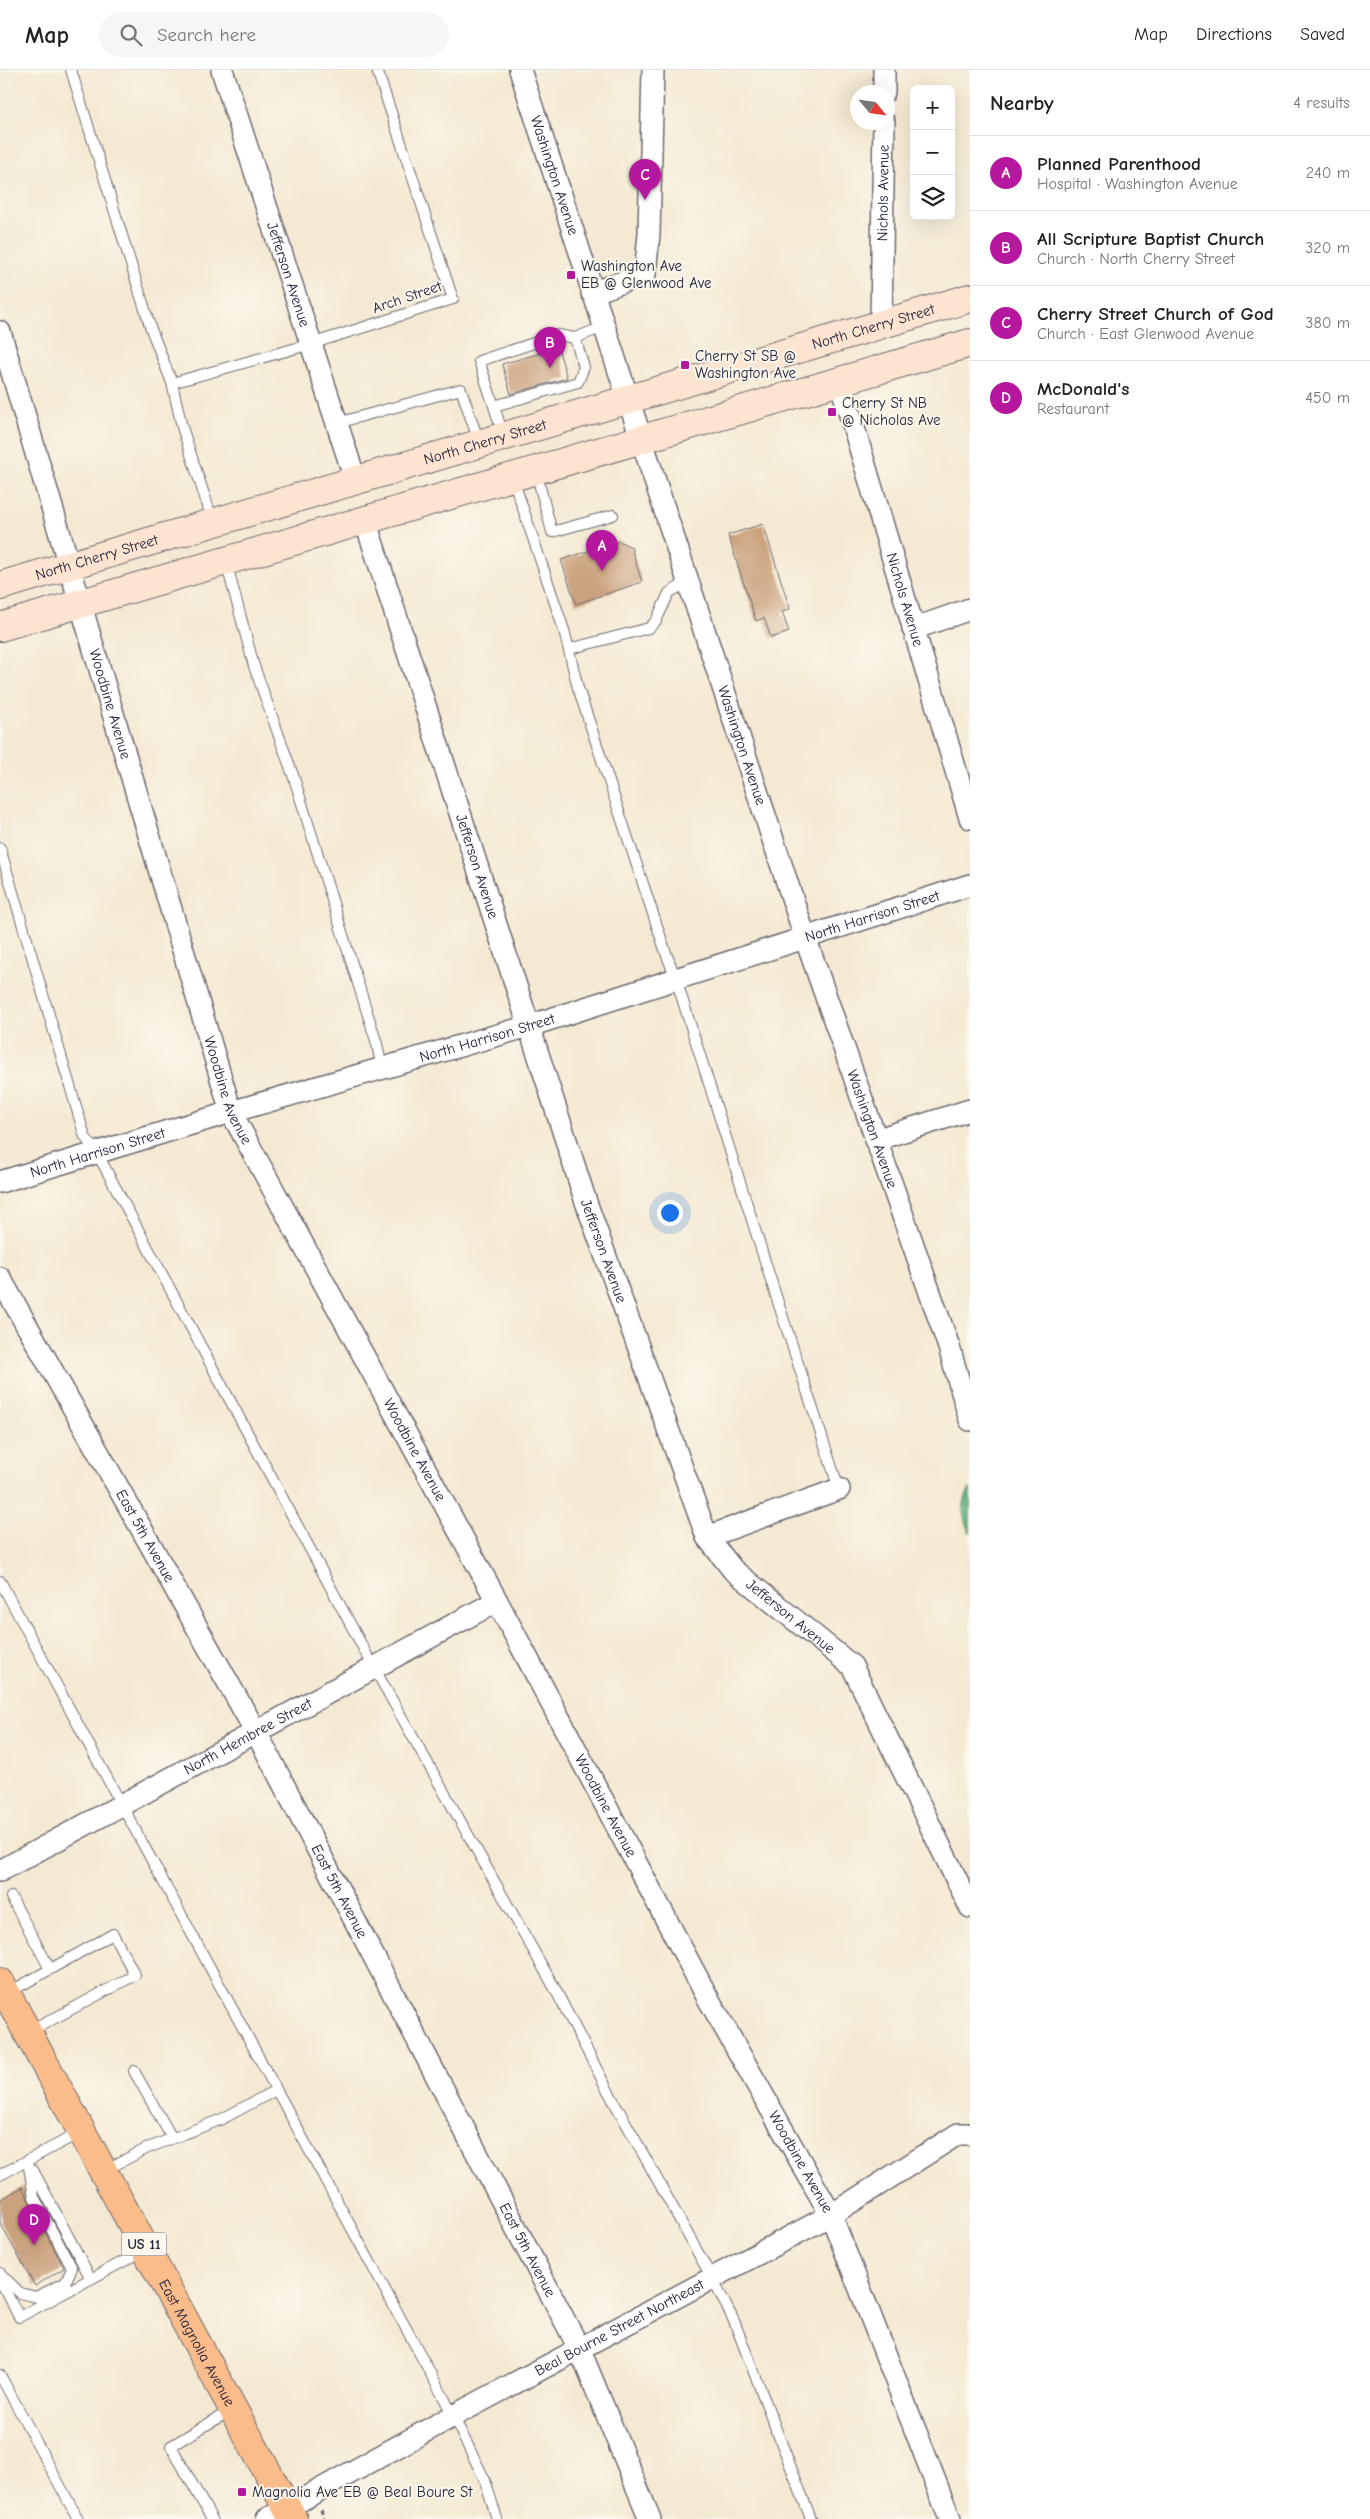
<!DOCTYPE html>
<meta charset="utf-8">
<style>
:root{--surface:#fff;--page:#f6f6f6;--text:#222;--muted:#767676;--line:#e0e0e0;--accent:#b5179e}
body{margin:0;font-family:"Comic Neue",sans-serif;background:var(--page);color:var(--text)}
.controls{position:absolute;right:15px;top:15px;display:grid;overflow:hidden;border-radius:8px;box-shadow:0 5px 20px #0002}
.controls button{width:45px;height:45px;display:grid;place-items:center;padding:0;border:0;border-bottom:1px solid var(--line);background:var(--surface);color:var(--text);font:25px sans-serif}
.compass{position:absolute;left:850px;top:15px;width:45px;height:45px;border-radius:50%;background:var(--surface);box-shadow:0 5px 20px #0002;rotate:119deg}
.you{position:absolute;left:669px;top:1142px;width:18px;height:18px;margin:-12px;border:4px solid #fff;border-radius:50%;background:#1a73e8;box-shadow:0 0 0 8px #1a73e833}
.badge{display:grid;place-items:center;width:32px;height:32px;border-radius:50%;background:var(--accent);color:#fff;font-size:16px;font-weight:700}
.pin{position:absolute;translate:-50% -41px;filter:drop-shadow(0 1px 2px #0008)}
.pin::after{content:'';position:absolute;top:26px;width:18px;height:15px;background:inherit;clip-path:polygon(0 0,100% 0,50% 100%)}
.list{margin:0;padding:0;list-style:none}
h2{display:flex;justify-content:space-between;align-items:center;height:65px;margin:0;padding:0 20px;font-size:21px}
h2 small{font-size:16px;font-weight:400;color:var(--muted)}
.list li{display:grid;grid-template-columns:32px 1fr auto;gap:15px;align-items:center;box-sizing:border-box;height:75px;padding:0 20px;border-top:1px solid var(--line)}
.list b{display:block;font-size:19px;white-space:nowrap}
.list p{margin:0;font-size:16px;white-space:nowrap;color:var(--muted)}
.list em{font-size:16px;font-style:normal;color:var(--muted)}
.icon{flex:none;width:28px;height:28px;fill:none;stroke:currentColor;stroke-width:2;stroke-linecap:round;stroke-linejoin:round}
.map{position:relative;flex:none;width:970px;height:2449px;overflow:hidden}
header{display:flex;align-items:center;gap:30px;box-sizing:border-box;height:70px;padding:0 25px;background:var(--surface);border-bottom:1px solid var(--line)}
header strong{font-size:24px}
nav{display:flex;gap:28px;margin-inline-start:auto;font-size:18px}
.search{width:350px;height:45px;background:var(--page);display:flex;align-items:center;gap:12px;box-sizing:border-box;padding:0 18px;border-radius:28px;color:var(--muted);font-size:19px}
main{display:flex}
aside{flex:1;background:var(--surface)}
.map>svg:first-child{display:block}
.forest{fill:#66b580;stroke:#446c5e}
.building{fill:#cba27e}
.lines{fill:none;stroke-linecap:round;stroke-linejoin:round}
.service-casing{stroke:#6c6870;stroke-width:12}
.minor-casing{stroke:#6c6870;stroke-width:24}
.secondary-casing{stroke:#6c6870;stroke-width:30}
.primary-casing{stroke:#6c6870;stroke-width:30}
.path{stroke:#6c6870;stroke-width:3;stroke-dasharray:4 4;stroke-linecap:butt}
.service{stroke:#fff;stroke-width:10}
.minor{stroke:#fff;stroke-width:21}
.secondary{stroke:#fde4d1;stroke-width:28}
.primary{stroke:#fabc8b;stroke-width:28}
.poi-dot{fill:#b5179e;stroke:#fbf7ec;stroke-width:2}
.labels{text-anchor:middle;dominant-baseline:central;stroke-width:4;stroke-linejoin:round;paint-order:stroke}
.shield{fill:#fbf7ec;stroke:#636270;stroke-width:1}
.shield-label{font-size:14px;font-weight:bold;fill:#22223b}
.street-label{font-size:15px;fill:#22223b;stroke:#fbf7ec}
.poi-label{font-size:15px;fill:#22223b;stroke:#fbf7ec;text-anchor:start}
</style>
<header>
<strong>Map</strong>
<div class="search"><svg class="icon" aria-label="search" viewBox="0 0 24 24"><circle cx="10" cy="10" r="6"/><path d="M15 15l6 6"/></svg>Search here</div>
<nav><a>Map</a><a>Directions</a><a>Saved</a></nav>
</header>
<main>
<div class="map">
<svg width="970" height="2449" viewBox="0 0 970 2449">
<rect width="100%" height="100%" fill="#fbf7ec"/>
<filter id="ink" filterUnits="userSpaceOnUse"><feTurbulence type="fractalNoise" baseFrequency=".02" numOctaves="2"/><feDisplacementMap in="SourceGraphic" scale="10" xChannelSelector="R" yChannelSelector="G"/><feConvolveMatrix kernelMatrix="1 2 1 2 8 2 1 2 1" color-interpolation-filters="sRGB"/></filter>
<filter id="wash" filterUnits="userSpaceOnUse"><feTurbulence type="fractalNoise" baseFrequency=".0096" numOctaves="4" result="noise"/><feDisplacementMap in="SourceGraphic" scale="20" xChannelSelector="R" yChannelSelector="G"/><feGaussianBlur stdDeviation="1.12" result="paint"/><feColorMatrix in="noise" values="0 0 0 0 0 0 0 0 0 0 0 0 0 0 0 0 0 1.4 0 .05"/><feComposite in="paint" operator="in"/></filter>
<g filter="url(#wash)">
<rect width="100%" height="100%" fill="#f4e9d2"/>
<path class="forest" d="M970,1418V1463C961,1447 961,1434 970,1418Z"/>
<g id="blocks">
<path class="building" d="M558,278L567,308L511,324L502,294Z
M763,454L790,539L782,542L789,562L771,568L764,548L756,551L728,465Z
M619,471L631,477L642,512L576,534L561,490Z
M22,2117L64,2198L35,2216L0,2153V2130Z"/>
</g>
</g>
<g filter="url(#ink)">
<use href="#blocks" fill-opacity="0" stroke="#6c6870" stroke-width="1"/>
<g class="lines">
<defs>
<path id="service" d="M71,0L151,259L172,313L182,357L213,452
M172,313L311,274L453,229L377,0
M494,336L479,291L558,265L575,268
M337,353L461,319L479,372
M503,365L494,336L578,312L584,297L575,268L603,257
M536,402L552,462L613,445
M513,409L564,560L578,618L666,883L676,909L775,1223L839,1419
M226,492L254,596L294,708L377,974L382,999
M569,579L649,558L656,551L669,523L687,512
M0,778L85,1067L97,1083L374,1598L554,1917L607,2019L712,2208L734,2251L811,2449
M0,1511L445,2330L485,2410L497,2449
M11,1827L50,1899
M6,1924L113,1864L135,1905L29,1962
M134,2001L172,2068
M33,2100L91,2209
M105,2100L148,2078L222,2049L276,2020
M0,2105L81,2062
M0,2203L20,2223L36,2227L65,2213L72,2198L34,2127L28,2091
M0,2210L19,2247L145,2180
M0,2305L78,2449
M212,2449L171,2376L233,2339"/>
<g id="minor">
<path id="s1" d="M222,0L355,409"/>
<path id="s2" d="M520,0L805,867L949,1277L970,1350"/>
<path d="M884,22V0"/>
<path d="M592,223L645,204L649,164L653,0"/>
<path id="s3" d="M881,254L884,52"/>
<path id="s4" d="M0,262L231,1042L497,1531L709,1930L831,2145L950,2449"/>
<path id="s5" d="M840,311L970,748"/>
<path id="s6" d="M365,450L586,1132L707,1467L733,1500L852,1596L970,1837"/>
<path d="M913,559L970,539"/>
<path d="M875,1070L970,1040"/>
<path id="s7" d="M0,1112L231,1042L529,956L970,815"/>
<path id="s8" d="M0,1208L256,1662L579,2278L650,2449"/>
<path d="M707,1467L839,1419"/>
<path id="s9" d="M0,1801L497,1531"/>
<path id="s10" d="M267,2449L453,2346L831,2145L958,2064H970"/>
</g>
<g id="secondary">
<path id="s11" d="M0,516L970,228"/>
<path d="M0,557L970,273"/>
</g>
<g id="primary">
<path id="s12" d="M0,1912L293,2449"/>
</g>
</defs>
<use href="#service" class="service-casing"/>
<use href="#minor" class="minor-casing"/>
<use href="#secondary" class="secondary-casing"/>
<use href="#primary" class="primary-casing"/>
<path class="path" d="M321,2440L324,2449"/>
<use href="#service" class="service"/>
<use href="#minor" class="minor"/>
<use href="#secondary" class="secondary"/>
<use href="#primary" class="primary"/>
</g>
</g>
<g class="poi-dot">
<rect x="566" y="200" width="10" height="10" rx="2.5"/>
<rect x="680" y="290" width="10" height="10" rx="2.5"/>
<rect x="827" y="337" width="10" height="10" rx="2.5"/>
<rect x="237" y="2417" width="10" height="10" rx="2.5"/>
</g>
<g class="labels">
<rect class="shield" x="121.5" y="2162.5" width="45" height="23" rx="4"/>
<g class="shield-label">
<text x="144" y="2174">US 11</text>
</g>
<g class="street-label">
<text stroke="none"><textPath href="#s2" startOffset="111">Washington Avenue</textPath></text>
<text stroke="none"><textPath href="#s3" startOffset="131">Nichols Avenue</textPath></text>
<text stroke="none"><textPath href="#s1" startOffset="215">Jefferson Avenue</textPath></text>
<text transform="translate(407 227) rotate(-19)">Arch Street</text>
<text stroke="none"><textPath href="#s11" startOffset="911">North Cherry Street</textPath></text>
<text stroke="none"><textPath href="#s11" startOffset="506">North Cherry Street</textPath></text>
<text stroke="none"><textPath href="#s11" startOffset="101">North Cherry Street</textPath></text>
<text stroke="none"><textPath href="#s5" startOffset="228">Nichols Avenue</textPath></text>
<text stroke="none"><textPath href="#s4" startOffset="388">Woodbine Avenue</textPath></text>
<text stroke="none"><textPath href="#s2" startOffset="711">Washington Avenue</textPath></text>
<text stroke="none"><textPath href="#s6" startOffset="364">Jefferson Avenue</textPath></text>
<text stroke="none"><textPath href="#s7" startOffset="912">North Harrison Street</textPath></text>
<text stroke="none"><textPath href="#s7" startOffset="508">North Harrison Street</textPath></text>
<text stroke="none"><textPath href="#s4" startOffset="792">Woodbine Avenue</textPath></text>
<text stroke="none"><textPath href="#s2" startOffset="1116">Washington Avenue</textPath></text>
<text stroke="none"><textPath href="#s7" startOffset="102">North Harrison Street</textPath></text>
<text stroke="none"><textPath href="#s6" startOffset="769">Jefferson Avenue</textPath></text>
<text stroke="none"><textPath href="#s4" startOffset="1198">Woodbine Avenue</textPath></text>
<text stroke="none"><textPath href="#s8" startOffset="296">East 5th Avenue</textPath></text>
<text stroke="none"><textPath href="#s6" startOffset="1189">Jefferson Avenue</textPath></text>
<text stroke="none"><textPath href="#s9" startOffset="282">North Hembree Street</textPath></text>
<text stroke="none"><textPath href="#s4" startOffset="1602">Woodbine Avenue</textPath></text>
<text stroke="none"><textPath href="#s8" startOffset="701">East 5th Avenue</textPath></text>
<text stroke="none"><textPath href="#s4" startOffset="2008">Woodbine Avenue</textPath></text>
<text stroke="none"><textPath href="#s8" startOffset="1106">East 5th Avenue</textPath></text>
<text stroke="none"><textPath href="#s10" startOffset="401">Beal Bourne Street Northeast</textPath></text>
<text stroke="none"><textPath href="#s12" startOffset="411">East Magnolia Avenue</textPath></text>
</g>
<g class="poi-label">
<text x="581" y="196">Washington Ave<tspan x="581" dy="17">EB @ Glenwood Ave</tspan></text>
<text x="695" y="286">Cherry St SB @<tspan x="695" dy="17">Washington Ave</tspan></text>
<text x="842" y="333">Cherry St NB<tspan x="842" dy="17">@ Nicholas Ave</tspan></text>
<text x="252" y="2422">Magnolia Ave EB @ Beal Boure St</text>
</g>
</g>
</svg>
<div class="controls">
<button>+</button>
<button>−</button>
<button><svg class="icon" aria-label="layers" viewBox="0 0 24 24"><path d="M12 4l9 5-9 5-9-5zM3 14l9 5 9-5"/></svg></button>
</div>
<svg class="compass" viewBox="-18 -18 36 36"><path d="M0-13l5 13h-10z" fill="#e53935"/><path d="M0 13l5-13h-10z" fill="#767676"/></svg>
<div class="you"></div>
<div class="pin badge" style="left:602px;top:501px">A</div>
<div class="pin badge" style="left:550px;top:298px">B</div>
<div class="pin badge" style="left:645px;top:130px">C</div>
<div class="pin badge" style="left:34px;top:2175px">D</div>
</div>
<aside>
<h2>Nearby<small>4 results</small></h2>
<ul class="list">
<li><span class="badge">A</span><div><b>Planned Parenthood</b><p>Hospital · Washington Avenue</p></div><em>240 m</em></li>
<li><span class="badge">B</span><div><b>All Scripture Baptist Church</b><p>Church · North Cherry Street</p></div><em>320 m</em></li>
<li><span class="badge">C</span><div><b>Cherry Street Church of God</b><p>Church · East Glenwood Avenue</p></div><em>380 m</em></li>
<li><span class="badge">D</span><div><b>McDonald's</b><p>Restaurant</p></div><em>450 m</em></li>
</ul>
</aside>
</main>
